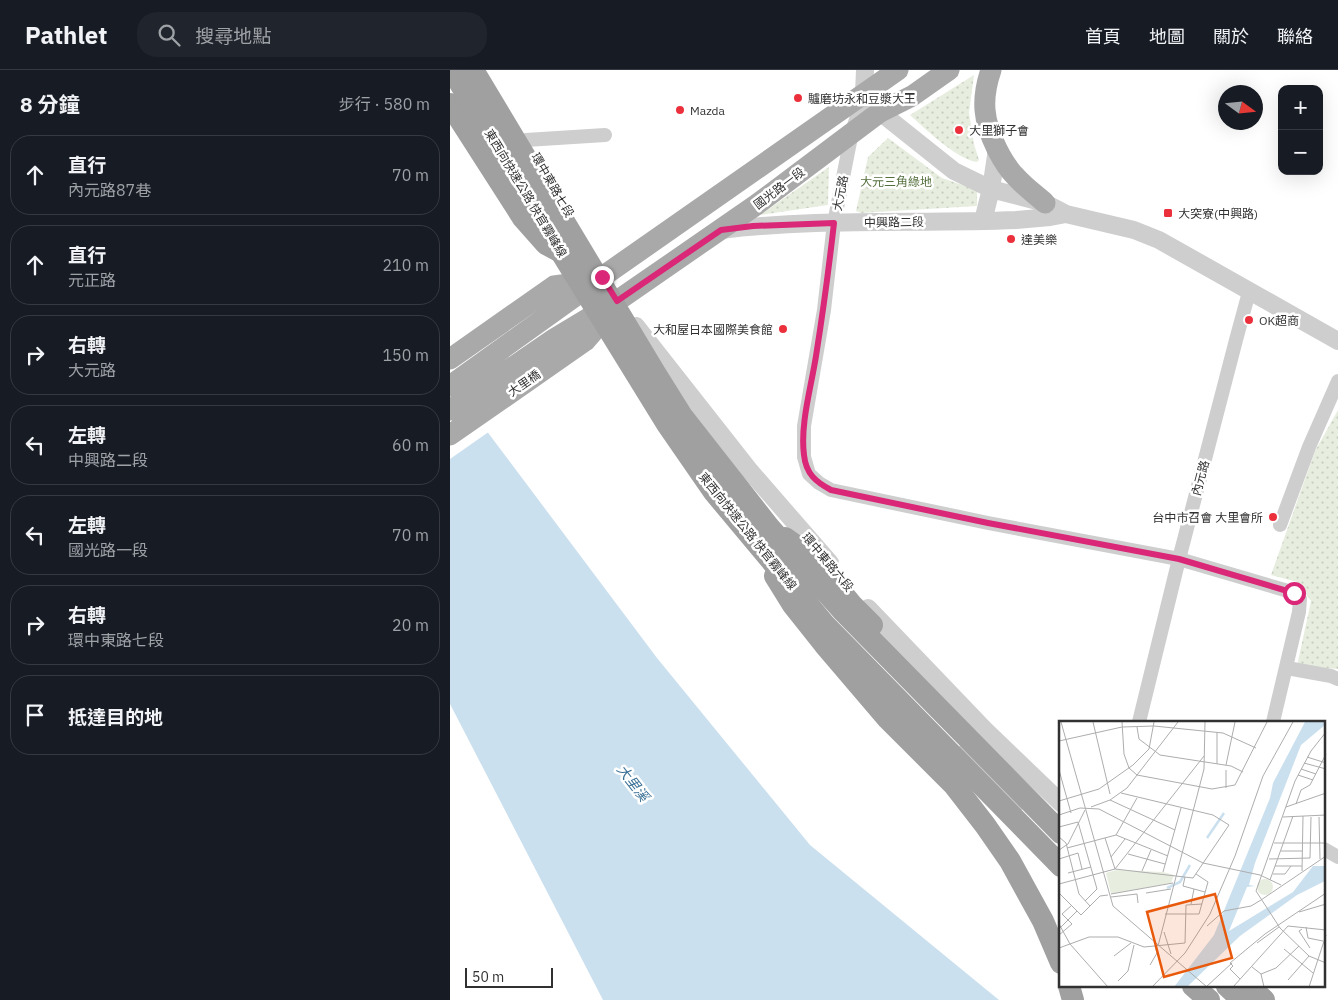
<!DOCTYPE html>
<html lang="zh-TW">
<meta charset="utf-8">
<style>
:root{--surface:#171b24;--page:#20242c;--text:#f1f3f6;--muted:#9ea1a6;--line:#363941}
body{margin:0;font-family:"IBM Plex Sans","Noto Sans TC",sans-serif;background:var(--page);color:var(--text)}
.controls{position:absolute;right:15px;top:15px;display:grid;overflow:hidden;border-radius:10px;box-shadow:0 5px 20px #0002}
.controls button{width:45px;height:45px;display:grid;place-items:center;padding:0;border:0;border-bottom:1px solid var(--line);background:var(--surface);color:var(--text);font:25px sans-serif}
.compass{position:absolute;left:768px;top:15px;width:45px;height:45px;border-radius:50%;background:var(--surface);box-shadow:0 5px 20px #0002;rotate:105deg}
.scale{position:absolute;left:15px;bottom:12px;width:88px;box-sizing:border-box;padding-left:5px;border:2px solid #313131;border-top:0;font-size:14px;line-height:18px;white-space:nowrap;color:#313131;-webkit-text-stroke:4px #fff;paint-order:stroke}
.stop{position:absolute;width:15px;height:15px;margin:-11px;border:4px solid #db2777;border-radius:50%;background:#fff}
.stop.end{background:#db2777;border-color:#fff;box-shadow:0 1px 5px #0008}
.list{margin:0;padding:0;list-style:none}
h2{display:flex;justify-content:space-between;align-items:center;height:65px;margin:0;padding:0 20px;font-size:21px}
h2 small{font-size:16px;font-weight:400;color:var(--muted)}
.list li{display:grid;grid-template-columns:32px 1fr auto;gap:15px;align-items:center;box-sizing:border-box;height:80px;margin:0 10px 10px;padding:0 10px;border:1px solid var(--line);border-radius:20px}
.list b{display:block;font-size:19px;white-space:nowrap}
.list p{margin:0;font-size:16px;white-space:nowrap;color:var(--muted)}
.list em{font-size:16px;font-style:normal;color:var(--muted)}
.icon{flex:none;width:28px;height:28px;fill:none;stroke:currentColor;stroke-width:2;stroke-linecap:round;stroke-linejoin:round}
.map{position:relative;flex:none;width:888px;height:930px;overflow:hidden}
header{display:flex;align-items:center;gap:30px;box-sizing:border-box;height:70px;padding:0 25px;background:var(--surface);border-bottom:1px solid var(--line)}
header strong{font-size:24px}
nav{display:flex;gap:28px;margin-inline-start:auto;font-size:18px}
.search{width:350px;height:45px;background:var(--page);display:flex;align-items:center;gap:12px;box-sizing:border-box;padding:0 18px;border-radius:20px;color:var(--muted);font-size:19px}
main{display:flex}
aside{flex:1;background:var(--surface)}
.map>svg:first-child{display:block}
.park{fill:url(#park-dots)}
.water{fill:#cbe0ee}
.pier{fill:#fff}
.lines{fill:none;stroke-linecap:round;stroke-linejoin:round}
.minor{stroke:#cecece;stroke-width:14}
.tertiary{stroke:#cecece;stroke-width:18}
.primary{stroke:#a9a9a9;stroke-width:21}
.trunk{stroke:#a0a0a0;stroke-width:22}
.trunk-bridge{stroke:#a0a0a0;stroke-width:22}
.route{stroke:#db2777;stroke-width:6}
.poi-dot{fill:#eb303c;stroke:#fff;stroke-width:2}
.labels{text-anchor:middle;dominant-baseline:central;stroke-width:5;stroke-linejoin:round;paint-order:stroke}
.poi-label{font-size:12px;fill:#313131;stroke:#fff;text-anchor:start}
.park-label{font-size:12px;fill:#536f3c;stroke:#fff}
.street-label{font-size:12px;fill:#313131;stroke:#fff}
.water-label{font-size:14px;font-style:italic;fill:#3b7297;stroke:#fff}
.inset-river{fill:none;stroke:#cbe0ee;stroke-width:2.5}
.inset-road{fill:none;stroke:#adadad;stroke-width:1}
.view{fill:#e8590c;fill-opacity:0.15;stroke:#e8590c;stroke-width:2.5}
.inset-edge{fill:none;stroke:#313131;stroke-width:2.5}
</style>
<header>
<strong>Pathlet</strong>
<div class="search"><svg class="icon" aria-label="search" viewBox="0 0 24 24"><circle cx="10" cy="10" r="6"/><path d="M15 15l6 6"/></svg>搜尋地點</div>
<nav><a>首頁</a><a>地圖</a><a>關於</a><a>聯絡</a></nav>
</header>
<main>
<aside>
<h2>8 分鐘<small>步行 · 580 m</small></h2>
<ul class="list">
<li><svg class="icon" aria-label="ahead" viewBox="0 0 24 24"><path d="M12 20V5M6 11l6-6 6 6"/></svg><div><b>直行</b><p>內元路87巷</p></div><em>70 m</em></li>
<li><svg class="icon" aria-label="ahead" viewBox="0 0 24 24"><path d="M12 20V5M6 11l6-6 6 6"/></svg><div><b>直行</b><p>元正路</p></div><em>210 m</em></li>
<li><svg class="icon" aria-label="right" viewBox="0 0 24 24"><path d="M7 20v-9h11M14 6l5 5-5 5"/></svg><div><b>右轉</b><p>大元路</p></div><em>150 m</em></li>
<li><svg class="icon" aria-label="left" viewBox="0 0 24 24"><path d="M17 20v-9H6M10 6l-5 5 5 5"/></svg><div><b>左轉</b><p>中興路二段</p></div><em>60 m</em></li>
<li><svg class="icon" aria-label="left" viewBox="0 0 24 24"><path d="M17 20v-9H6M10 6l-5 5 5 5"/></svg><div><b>左轉</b><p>國光路一段</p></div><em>70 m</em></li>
<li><svg class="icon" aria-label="right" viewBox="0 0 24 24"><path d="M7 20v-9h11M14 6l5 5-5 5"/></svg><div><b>右轉</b><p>環中東路七段</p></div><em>20 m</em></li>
<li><svg class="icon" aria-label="arrive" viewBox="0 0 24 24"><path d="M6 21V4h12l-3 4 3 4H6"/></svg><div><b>抵達目的地</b></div></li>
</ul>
</aside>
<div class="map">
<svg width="888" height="930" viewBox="0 0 888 930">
<defs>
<pattern id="park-dots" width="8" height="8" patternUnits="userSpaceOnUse" patternTransform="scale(1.25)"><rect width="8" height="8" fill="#e7eedf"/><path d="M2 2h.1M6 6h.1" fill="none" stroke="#c7cdc0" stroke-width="1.8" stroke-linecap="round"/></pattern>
</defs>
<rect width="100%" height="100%" fill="#fff"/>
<path class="park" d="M524,5L519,43L524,74L529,90L527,92C506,89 477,60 460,45Z
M438,68L492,108L527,120V136L411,143L406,141L418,87Z
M379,97L378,135L310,145Z
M888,340V599L847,596L861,531L847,512L821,505L865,381Z"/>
<path class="water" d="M0,312L207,588L360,775L549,930H153L0,634Z"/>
<path class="pier" d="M0,309L2,310L40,361L0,389Z"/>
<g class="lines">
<path class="minor" d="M414,24L402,62L384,153L374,240L354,356V387L359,404L369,413L381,420L538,453L729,489L845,523L850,529L849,542L823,652
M76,70L155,65
M830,455L859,377L888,311
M837,598L881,606L888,609
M689,652L729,489L786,270L799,222
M874,779L888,787"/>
<path class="tertiary" d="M415,0L414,24L430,42L504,101L541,119L595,133L616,144L684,160L709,170L888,271
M533,151L541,119L547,79
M271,160C369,148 468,154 566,150L600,147L616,144
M186,256L300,401L380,493
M418,538L534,659L611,733
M515,683L566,733"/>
<path class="primary" d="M541,0C531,29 533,51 547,79C552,89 558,99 566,107C575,117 586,125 595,133
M0,289L104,216L119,214L142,215
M0,316L152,207L448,0
M0,340L104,269L167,231L306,135L430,42L462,26L499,0
M0,365L135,271L148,256L156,240"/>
<path class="trunk" d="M0,34L73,148L96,174L111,182
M335,468L363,488L402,535L422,555
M325,506L343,535L374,574L438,649L504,715L535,755L560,791L577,822L593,851L611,893
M619,916L623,930
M743,916L759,930
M777,916L792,930
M799,916L814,930"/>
<path class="trunk-bridge" d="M2,0L111,182L217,354L264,422L375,555L611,796
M23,0L205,303L232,346L319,457L392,540L611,763"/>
</g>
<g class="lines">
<path class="route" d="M152,207L167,231L271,160L303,156L384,153C379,197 373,242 366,286C361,318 350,354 354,385C356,404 366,412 381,420L538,453L729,489L844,523"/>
</g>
<g class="poi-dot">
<circle cx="348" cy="28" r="5"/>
<circle cx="230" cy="40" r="5"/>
<circle cx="509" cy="60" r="5"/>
<rect x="713" y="138" width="10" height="10" rx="2.5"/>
<circle cx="561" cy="169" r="5"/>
<circle cx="799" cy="250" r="5"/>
<circle cx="333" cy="259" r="5"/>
<circle cx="823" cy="447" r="5"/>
</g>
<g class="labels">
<g class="poi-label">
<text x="358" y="28">驢磨坊永和豆漿大王</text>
<text x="240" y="40">Mazda</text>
<text x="519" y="60">大里獅子會</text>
<text x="728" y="143">大突寮(中興路)</text>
<text x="571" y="169">達美樂</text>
<text x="809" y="250">OK超商</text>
<text x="323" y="259" text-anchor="end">大和屋日本國際美食館</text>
<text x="813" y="447" text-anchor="end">台中市召會 大里會所</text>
</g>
<g class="park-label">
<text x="446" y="111">大元三角綠地</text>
</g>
<g class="street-label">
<text transform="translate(103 115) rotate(60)">環中東路七段</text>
<text transform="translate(329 118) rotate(-37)">國光路一段</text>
<text transform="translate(76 123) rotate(59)">東西向快速公路 快官霧峰線</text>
<text transform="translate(390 123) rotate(-79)">大元路</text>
<text transform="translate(444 152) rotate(-1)">中興路二段</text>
<text transform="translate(74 313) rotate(-35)">大里橋</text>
<text transform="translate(750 408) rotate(-75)">內元路</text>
<text transform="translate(298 461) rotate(51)">東西向快速公路 快官霧峰線</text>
<text transform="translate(378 492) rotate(50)">環中東路六段</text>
</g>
<g class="water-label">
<text transform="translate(183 713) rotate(52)">大里溪</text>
</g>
</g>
<g transform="translate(609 651)">
<rect width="266" height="266" fill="#fff"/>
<path d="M57,149L104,151L115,154L112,162L52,173L47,152ZM198 166a8 8 0 1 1 16 0a8 8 0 1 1-16 0Z" fill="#e7eedf"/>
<path d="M246,1H266V4L242,24L196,142L190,164L196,165L188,166L170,210L234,171L254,145H266V160L238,174L181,215L128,266H115L155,214L211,77L214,62Z" fill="#cbe0ee"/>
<path class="inset-river" d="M148,117L165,92M108,167L121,161L131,144"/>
<path class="inset-road" d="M2,1L54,185L148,266M34,1L51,73M63,1L65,33L70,47L78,54L153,68L176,64L208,1M78,6L80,18L101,34L172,45L184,51M267,11L252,30L236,60L197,170L221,207L250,235L267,242M0,20L63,6L95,5L164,12L197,27M248,36L267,42M245,42L267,48M158,43V11M167,44L176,1M242,48L257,53M0,49L12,92M239,54L254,59M167,67V49M51,79L116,109M0,80L40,68L74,44L90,28L95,1M237,83L242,69L251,64L267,33M32,86L51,79L68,67L119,1M227,86L267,72M0,94L21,87L40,88L144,142L201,154L222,164M224,96L267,94M260,96L261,138M19,101L38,168L26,180M0,106L19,101M57,114L78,77M0,116L7,122L20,173L31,185M46,117L56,148M215,122H267M8,127L57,114L109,135M0,129L9,123L26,89M222,130H243M69,133L106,143M52,136L66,118M0,138L19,132L23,148M210,138L251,137L252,96M216,145H243M56,148L134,157L170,104L154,94L62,72M83,150L92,129M243,150L244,95M104,151L122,87M9,152L32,146M214,153H226L232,145M126,156L124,165L146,171M211,159L234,95M0,163L56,148L145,35M0,172L22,194L41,175L49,174M87,172L112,168M52,173L114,162M52,176L78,173L79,182M202,179L267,135M132,183L135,168M240,191L267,183M106,193H140L149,161L137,153M0,203L11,223L49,266M148,205L165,190L192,185L202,179M247,206L249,217L264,220M0,208L18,190M243,208L240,210L251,227M105,211L112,233M0,214L13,203L3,193L13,184M198,222L220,206M99,225L145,48L146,1M0,227L30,216H59L85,226L126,222L127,184L143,183M225,228L254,252M55,235L72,222M171,242L206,213L267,172M171,242L174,245L171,248L181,258M91,244L98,232L96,225M193,246L202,253L205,266M202,253L217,247L240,225M229,259L250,235M59,260L69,250L75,224M93,266L126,232L151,193L176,135L204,55L234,1M147,266L173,242M174,266L229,205L267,209M250,266L267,214"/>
<path class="view" d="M156,173L173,237L105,256L88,191Z"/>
<rect width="266" height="266" class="inset-edge"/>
</g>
</svg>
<div class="controls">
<button>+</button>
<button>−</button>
</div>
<svg class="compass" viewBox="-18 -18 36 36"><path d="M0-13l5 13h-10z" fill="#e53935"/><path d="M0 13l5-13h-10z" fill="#9ea1a6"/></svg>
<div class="scale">50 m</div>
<div class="stop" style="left:844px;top:523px"></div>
<div class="stop end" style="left:152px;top:207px"></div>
</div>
</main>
